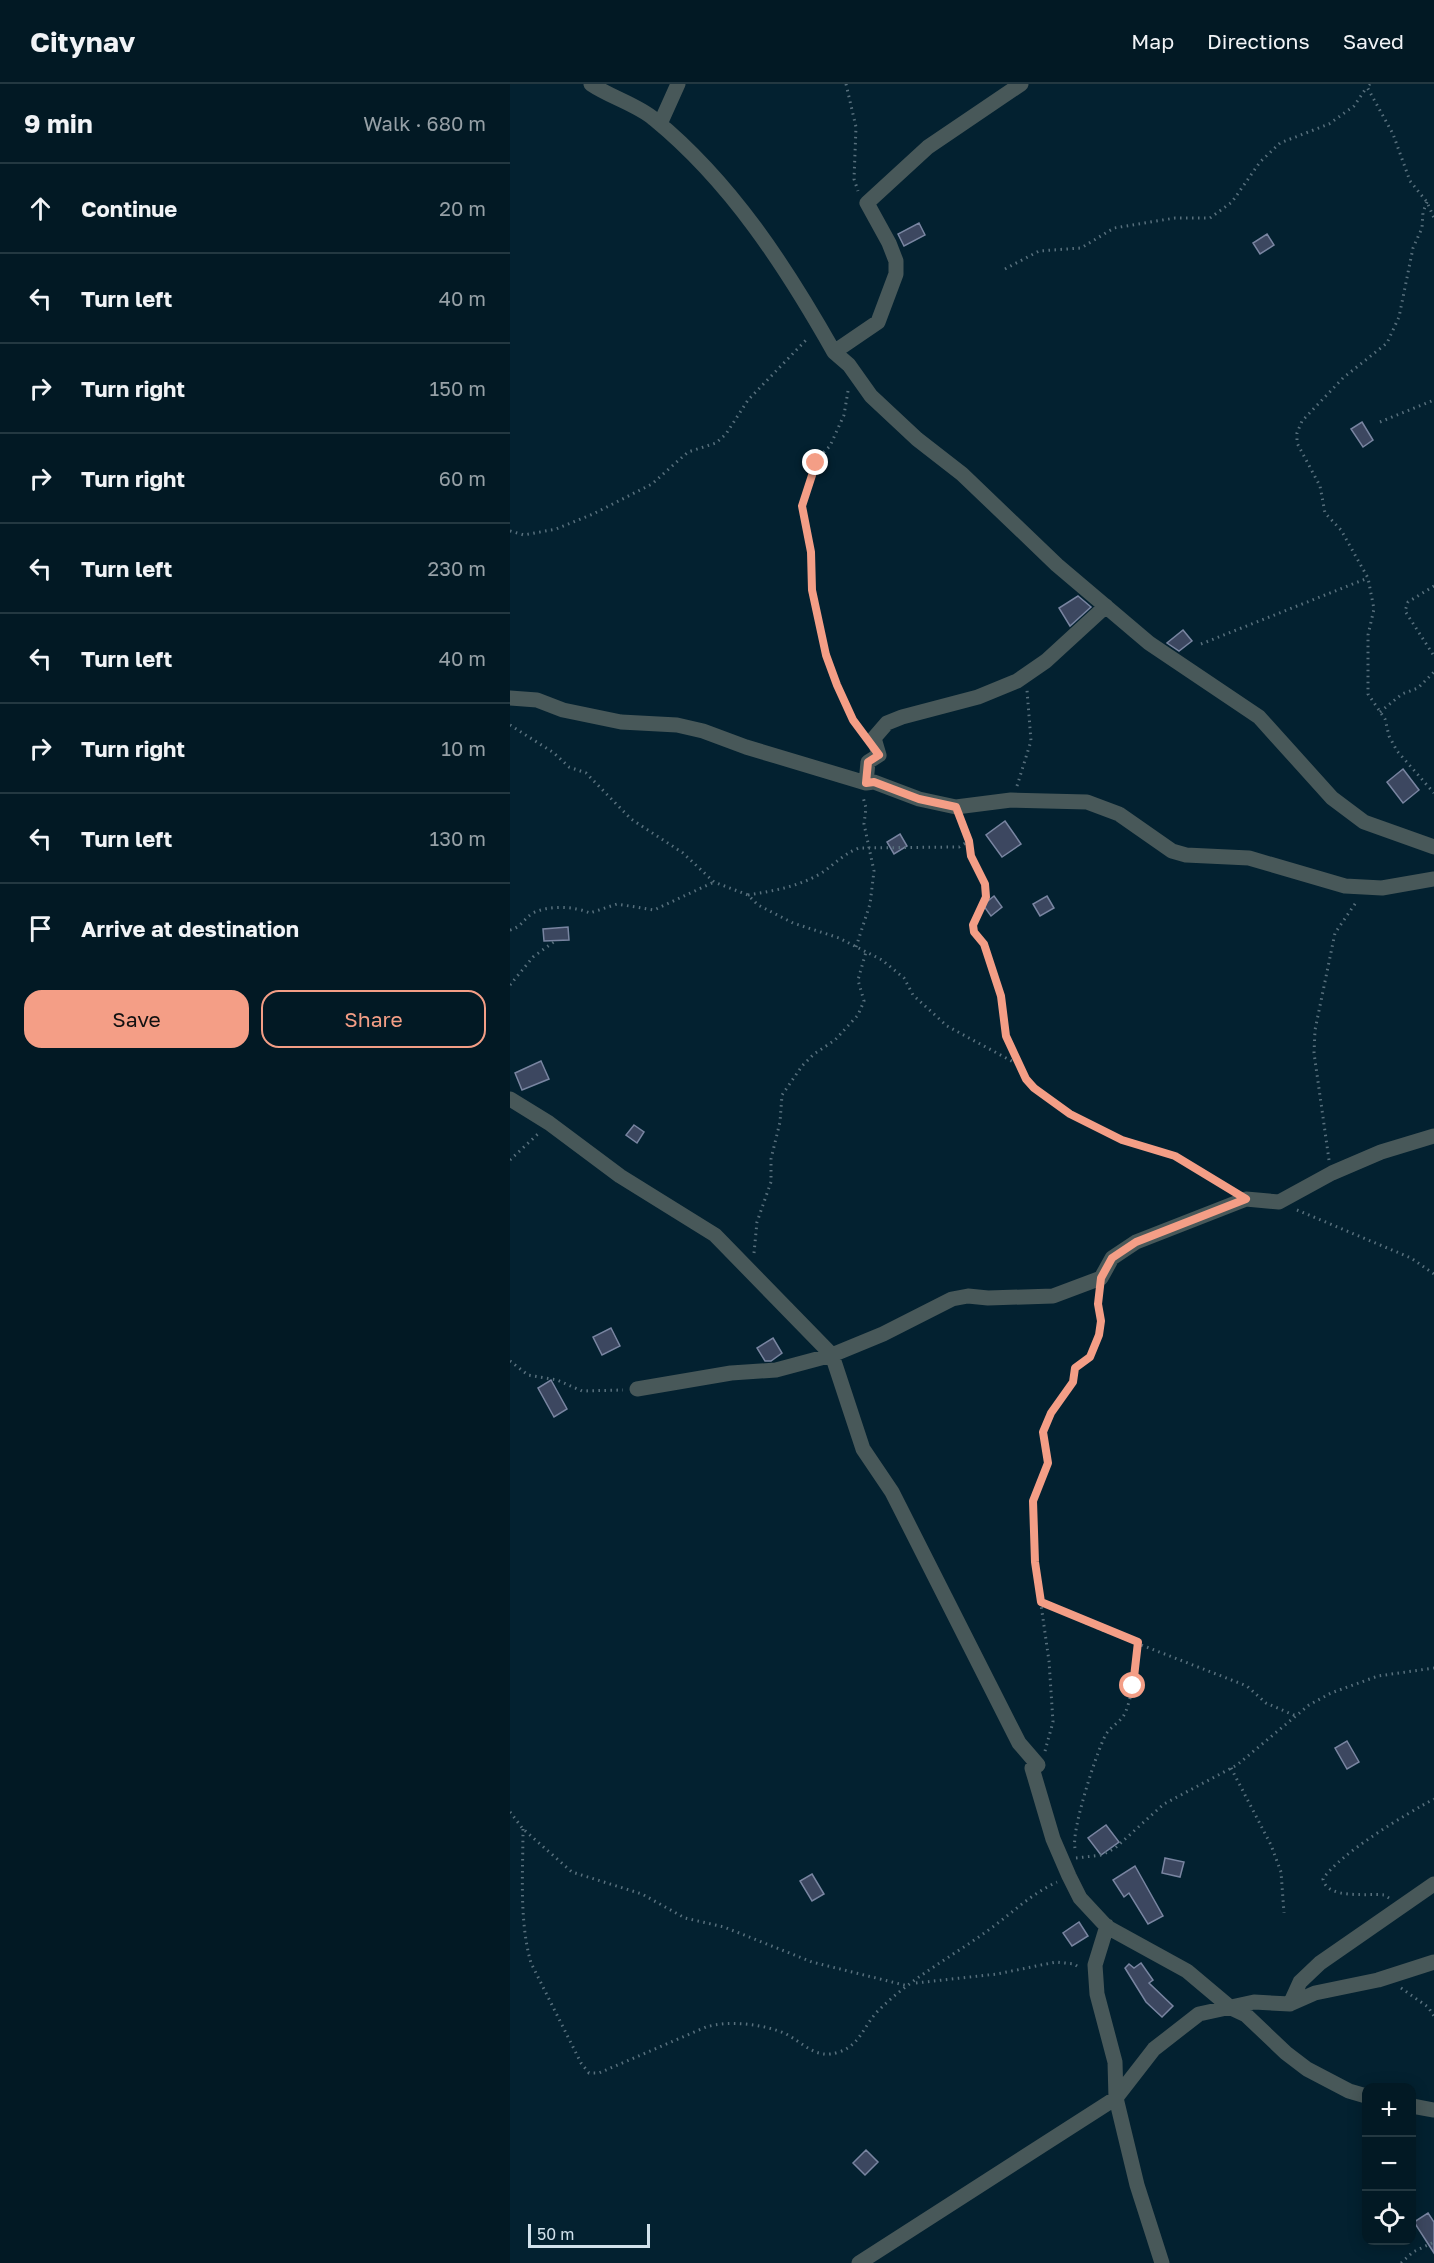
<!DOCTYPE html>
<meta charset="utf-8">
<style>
:root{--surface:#021924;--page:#0c222c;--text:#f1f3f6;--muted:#96a0a6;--line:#233841;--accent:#f49e86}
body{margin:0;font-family:"Golos Text",sans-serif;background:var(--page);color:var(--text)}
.controls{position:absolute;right:18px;bottom:18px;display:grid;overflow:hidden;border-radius:12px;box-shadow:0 3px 15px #0003}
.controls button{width:54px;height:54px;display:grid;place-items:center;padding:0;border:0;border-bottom:2px solid var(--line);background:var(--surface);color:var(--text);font:30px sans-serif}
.scale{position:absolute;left:18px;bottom:15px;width:122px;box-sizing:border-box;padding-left:6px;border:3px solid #d2e2ec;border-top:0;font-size:16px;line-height:21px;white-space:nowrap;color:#d2e2ec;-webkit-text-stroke:4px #032130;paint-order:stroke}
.stop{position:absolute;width:18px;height:18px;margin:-14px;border:4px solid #f49e86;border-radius:50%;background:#fff}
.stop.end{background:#f49e86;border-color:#fff;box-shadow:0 2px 6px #0008}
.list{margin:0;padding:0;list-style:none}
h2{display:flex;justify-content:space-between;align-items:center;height:78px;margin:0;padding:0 24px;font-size:26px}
h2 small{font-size:20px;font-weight:400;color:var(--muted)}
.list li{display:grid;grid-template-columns:39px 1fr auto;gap:18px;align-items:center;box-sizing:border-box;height:90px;padding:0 24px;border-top:2px solid var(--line)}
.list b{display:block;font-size:22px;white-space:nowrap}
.list em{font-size:20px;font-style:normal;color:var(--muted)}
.actions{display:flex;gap:12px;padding:18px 24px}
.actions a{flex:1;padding:14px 0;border:2px solid var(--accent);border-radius:18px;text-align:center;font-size:21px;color:var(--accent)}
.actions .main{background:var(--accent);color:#111}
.icon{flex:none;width:33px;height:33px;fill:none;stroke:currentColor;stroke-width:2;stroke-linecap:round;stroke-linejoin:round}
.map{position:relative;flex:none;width:924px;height:2179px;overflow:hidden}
header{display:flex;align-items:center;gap:36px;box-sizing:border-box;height:84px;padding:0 30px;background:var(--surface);border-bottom:2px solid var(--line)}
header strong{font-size:28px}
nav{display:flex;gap:33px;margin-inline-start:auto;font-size:21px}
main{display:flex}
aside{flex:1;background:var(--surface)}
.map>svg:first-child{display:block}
.building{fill:#3c4760;stroke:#7985a1;stroke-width:1.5}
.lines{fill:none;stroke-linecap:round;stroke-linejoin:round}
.path{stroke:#58707d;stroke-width:3;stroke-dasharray:1.5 4.5;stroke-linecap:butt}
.minor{stroke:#485859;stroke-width:15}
.route{stroke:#f49e86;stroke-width:8}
</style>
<header>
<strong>Citynav</strong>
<nav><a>Map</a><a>Directions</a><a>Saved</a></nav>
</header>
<main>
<aside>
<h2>9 min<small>Walk · 680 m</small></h2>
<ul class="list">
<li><svg class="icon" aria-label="ahead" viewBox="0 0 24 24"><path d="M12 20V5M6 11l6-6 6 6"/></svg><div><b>Continue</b></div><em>20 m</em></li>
<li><svg class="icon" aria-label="left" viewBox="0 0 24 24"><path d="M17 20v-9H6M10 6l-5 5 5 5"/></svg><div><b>Turn left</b></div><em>40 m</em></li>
<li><svg class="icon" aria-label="right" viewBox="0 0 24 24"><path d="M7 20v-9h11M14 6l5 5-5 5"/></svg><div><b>Turn right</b></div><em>150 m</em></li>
<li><svg class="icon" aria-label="right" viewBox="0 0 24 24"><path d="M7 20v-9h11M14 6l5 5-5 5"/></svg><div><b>Turn right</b></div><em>60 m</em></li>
<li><svg class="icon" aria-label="left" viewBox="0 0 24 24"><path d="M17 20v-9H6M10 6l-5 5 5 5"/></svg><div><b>Turn left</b></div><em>230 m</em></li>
<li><svg class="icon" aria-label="left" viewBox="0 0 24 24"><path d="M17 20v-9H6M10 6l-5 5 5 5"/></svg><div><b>Turn left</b></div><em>40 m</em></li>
<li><svg class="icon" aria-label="right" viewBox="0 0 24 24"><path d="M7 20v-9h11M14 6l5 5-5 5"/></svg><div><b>Turn right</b></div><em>10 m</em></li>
<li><svg class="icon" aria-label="left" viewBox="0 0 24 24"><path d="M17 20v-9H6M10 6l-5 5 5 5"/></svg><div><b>Turn left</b></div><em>130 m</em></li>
<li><svg class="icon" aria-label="arrive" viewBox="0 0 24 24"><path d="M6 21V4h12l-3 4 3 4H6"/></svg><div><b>Arrive at destination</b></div></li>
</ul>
<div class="actions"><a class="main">Save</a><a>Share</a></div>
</aside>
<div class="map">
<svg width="924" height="2179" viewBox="0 0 924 2179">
<rect width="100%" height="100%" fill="#032130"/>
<path class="building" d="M409,139L415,151L394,162L388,150Z
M757,150L764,161L750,170L743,159Z
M852,338L863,356L853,363L841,345Z
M568,512L581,523L560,542L549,524Z
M673,546L682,557L669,567L657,559Z
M893,685L909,706L893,719L877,698Z
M495,737L511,760L492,773L476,751Z
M390,750L397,762L384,770L377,758Z
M484,812L492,823L481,832L473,821Z
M537,812L544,824L530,832L523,820Z
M58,843L59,856L34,857L33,845Z
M31,977L39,995L12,1006L5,989Z
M124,1041L134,1048L127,1059L116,1051Z
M101,1244L110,1262L92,1271L83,1253Z
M263,1254L272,1269L261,1277H255L247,1264Z
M41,1296L57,1325L44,1333L28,1304Z
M837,1657L849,1678L837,1685L825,1664Z
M596,1741L609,1758L591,1771L578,1754Z
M655,1774L674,1778L670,1793L652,1789Z
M625,1782L653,1832L638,1840L619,1809L614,1813L603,1796Z
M302,1790L314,1810L302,1817L290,1797Z
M569,1838L578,1852L562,1862L553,1849Z
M631,1879L643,1896L639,1899L663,1922L652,1933L636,1918L615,1884L619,1880L624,1884Z
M356,2066L368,2078L355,2091L343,2079Z
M918,2129L924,2138V2169L904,2138Z"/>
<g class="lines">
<path class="path" d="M336,0L346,43L344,95L348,107
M860,0L857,3L883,50L900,97L917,118L924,134
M917,118L913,128L912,144L903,164L889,233L877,259L833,294L792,337L787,349V359L810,402L815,429L831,446L858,494L864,525L858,551V610L875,635L879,652L887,667L924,709
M495,185L529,167L571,164L604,144L665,134H700L722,118L750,78L770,59L819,40L844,22L857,3
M338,307L334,331L320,362L308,374L292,422L301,468L300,499L316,571L335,619L351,647
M870,338L924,316
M0,447L14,451L46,445L83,430L142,400L178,368L206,359L216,350L238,316L298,254
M924,502L898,518L895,527L924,572
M691,560L858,494
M870,628L892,610L908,604L924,588
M0,641L44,669L59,683L76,689L121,735L173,769L204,798L238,811L248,821L283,839L329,854L372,876L394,894L403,911L437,942L509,981L524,1004L560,1030L612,1056L665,1072L719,1105
M507,702L521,657L517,606
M452,738L461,773L475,800L476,813L463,841L464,847L475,860L491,912L496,952L509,981
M238,811C263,807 287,803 310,790C324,781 333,770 349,764L449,763L459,757
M0,846C12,843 13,835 23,829C39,821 64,822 80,829L107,820L144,826L204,798
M346,863L360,820L364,787L354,740L356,724L353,713
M0,901L23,873L45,857
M0,1076L29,1049
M819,1076L804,969L805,946L825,849L847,817
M787,1126L901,1174L924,1190
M244,1169L247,1138L261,1098V1075L270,1038L272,1011L292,982L304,970L325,956L348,931L354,917L348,896L356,868
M0,1277L18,1291L47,1296L72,1307L113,1306
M532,1519L585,1543L737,1602L756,1619L786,1632
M535,1667L543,1638L539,1577L525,1478L523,1417L538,1379L533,1348L535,1339L563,1298L565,1284L580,1273L589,1251L590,1211
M721,1684L761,1761L771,1788L774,1829
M0,1728L13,1745L62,1788L132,1810L175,1834L214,1843L302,1878L398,1902
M13,1745C13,1788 9,1837 21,1879L71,1979L79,1989H89L196,1943C219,1936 254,1940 276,1950C295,1960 306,1976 329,1968C351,1961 354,1940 369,1926C401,1894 443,1872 480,1845C502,1829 521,1810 547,1798
M565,1764C561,1747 586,1670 595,1652C600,1642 612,1638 616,1627C624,1605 626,1582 628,1559
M566,1774L592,1771L605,1764L654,1720L727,1681L799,1621L821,1609L868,1592L924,1584
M879,1814L874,1811C858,1809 817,1816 813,1795C829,1770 896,1730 924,1715
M406,1899L487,1890L546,1878L564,1880L570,1884
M891,1904L918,1923L924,1932
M891,2179L903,2168L924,2158"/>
<path class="minor" d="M81,0C100,13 128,21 144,35C221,98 276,183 324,268L339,281L361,312L407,355L452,390L547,481L639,559L749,633L822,714L854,738L924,763
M150,40L168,0
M324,268L368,238L386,190V177L379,159L357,119L418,63L511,0
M0,614L27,616L53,626L111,638L167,641L193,647L236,663L356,699L364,698L409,715L446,723L501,716L577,718L609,730L662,767L676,771L739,774L835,802L872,804L924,795
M356,699L358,678L369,671L364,654L377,639L392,633L468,613L507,597L536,577L596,522
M0,1015L39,1039L110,1092L205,1151L322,1271L353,1365L382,1408L509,1659L528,1681L522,1684L543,1755L559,1792L570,1814L597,1843L677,1887L721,1924L736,1931L776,1969L797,1985L839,2007L856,2012
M127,1305L221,1289L266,1286L322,1271L373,1250L442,1215L458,1212L478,1214L543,1212L591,1194L602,1174L626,1158L736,1115L769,1118L822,1089L871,1068L924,1052
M597,1842L585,1881L587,1910L605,1978L606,2014L627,2101L652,2179
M780,1920L805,1909L868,1896L924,1878
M902,2022L924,2026
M349,2179L606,2014L644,1965L689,1930L744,1918L780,1920L790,1898L810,1879L924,1800"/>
</g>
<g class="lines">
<path class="route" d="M306,379L292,422L301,468L302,506L316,571L327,601L343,636L369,671L358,678L356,699L364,698L409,715L446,723L459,757L461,772L475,800L476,813L463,841L464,848L474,860L491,912L496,952L516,995L524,1004L560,1030L612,1056L665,1072L736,1115L626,1158L602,1174L591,1194L588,1220L591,1237L589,1251L580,1273L565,1284L563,1298L541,1329L533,1348L538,1379L523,1417L525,1478L531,1518L628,1558L623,1602"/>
</g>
</svg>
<div class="controls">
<button>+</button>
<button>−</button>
<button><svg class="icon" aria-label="locate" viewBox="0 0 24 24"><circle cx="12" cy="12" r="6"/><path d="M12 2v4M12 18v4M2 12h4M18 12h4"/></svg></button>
</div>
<div class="scale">50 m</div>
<div class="stop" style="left:623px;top:1602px"></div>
<div class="stop end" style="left:306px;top:379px"></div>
</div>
</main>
